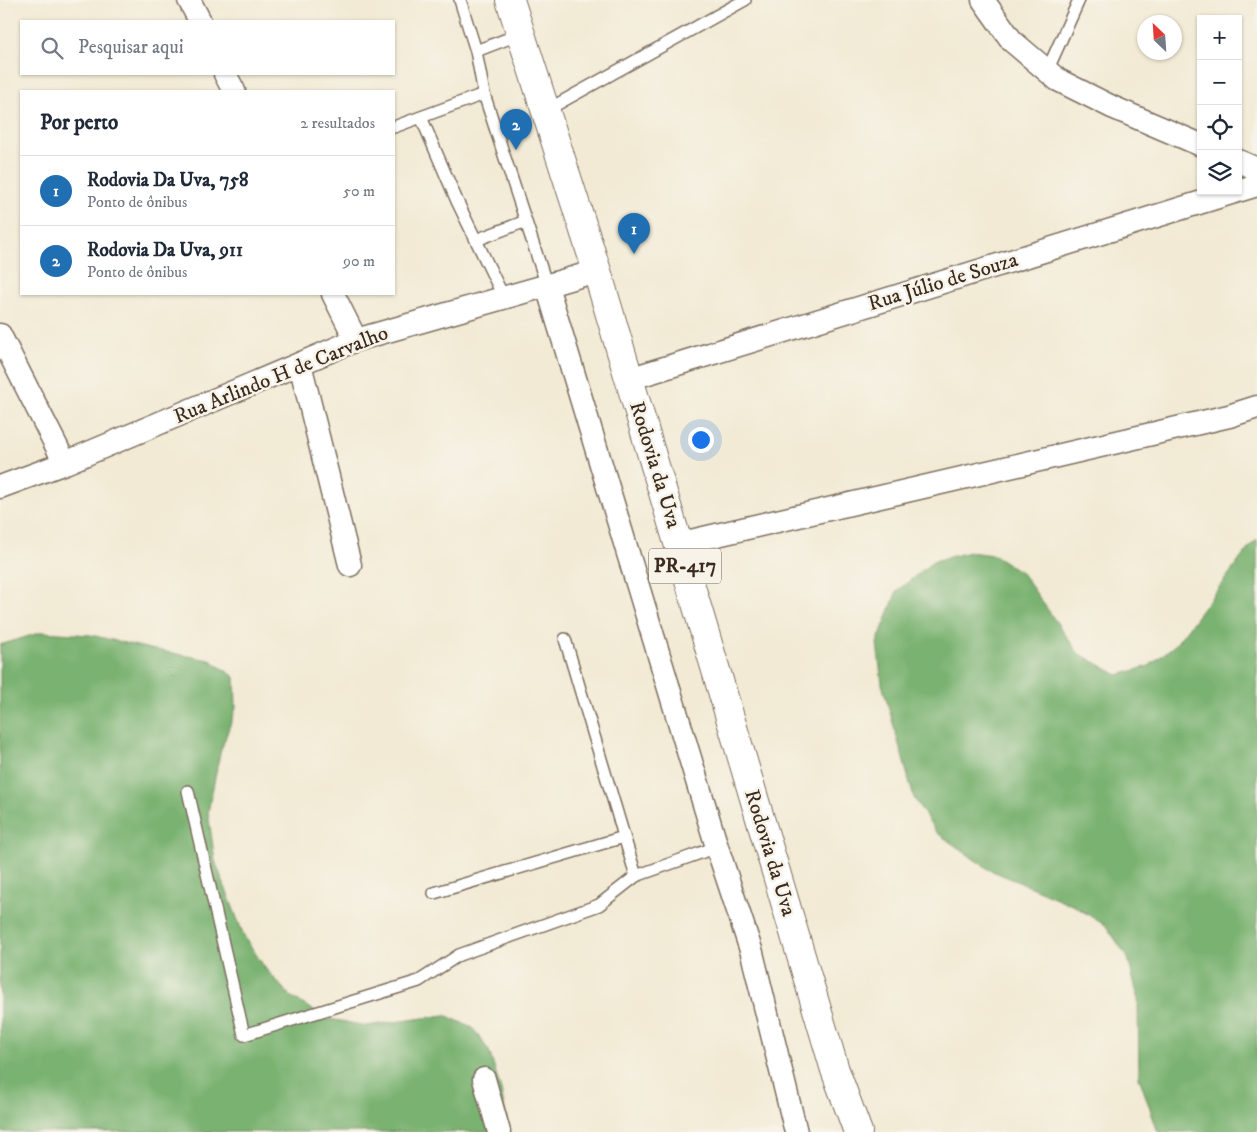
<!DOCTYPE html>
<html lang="pt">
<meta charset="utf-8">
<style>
:root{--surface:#fff;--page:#f2f2f3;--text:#1f2937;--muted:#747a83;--line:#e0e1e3;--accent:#1f6fb2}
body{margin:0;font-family:"IM FELL DW Pica",serif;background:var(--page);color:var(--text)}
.controls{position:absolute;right:15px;top:15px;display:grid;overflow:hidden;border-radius:0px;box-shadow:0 1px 4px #0004}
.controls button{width:45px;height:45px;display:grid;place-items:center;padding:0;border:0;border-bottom:1px solid var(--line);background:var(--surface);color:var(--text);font:25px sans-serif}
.compass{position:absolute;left:1137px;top:15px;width:45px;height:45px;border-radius:50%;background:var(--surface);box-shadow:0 1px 4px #0004;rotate:335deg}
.you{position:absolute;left:700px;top:439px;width:18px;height:18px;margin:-12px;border:4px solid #fff;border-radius:50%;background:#1a73e8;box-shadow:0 0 0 8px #1a73e833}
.badge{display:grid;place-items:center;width:32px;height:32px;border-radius:50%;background:var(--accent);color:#fff;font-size:16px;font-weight:700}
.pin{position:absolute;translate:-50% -41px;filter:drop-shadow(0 1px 2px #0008)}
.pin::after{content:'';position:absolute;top:26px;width:18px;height:15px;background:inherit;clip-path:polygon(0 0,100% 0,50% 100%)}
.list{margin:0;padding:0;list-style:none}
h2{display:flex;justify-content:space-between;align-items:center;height:65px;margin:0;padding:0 20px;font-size:21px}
h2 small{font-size:16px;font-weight:400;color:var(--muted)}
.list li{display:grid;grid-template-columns:32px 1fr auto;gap:15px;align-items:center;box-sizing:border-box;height:70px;padding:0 20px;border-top:1px solid var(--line)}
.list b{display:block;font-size:19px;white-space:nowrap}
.list p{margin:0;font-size:16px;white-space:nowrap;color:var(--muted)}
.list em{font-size:16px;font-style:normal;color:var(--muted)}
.icon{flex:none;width:28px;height:28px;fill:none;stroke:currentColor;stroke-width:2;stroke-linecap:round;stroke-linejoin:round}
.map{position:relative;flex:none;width:1257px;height:1132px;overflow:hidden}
.search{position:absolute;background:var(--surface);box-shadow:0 1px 4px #0004;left:20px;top:20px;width:375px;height:55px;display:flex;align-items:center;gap:12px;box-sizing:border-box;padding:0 18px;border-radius:0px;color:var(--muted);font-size:19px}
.panel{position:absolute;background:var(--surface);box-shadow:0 1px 4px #0004;left:20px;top:90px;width:375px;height:205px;border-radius:0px}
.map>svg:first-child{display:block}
.forest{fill:#7ab271;stroke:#5a6e48}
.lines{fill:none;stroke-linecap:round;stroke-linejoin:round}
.lane-casing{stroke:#7b6d5e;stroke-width:14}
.street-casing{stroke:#7b6d5e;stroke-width:25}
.highway-casing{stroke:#7b6d5e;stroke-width:30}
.lane{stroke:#fff;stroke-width:11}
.street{stroke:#fff;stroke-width:22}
.highway{stroke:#fff;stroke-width:28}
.labels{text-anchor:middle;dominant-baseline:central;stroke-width:5;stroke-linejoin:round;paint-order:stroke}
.shield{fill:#f7f3e8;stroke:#73665b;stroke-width:1}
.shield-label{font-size:20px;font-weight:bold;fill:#3b2a1e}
.street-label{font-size:21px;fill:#3b2a1e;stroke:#f7f3e8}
</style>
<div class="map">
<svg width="1257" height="1132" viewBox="0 0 1257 1132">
<rect width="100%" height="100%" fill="#f7f3e8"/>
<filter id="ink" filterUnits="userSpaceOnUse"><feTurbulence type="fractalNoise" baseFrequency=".02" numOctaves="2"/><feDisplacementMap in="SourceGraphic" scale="10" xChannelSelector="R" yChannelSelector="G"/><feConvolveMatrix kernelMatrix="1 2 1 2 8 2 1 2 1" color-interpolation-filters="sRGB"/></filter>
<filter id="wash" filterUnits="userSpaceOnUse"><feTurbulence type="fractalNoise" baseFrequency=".0096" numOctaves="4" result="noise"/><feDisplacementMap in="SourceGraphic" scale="20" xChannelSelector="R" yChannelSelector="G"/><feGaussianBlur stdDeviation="1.12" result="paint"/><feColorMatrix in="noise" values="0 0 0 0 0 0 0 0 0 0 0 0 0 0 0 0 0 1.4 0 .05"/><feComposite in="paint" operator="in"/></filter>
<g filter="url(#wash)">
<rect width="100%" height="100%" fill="#f2ead4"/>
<path class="forest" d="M1257,540V1132H1158L1139,1077L1138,998L1128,958L1106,926L1073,905L988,869L936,832L914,798L882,684L877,643L897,591L934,561L969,552L994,555L1022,573L1078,653L1118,675L1149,666L1176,644L1251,545Z
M42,632L91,635L150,649L210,660L235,677L236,708L220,753L208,812L215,861L244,936L265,968L290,996L325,1018L366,1026L445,1015L473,1028L489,1051L501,1090L509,1132H0V645Z"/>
</g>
<g filter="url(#ink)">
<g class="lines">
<defs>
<path id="lane" d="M460,0L476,51
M520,34L476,51L484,94L547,286
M1047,71L1079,0
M484,94L421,117L457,201L504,298
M545,111L745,0
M394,127L421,117
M476,240L526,221
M565,639L636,876
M188,791L244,1035L419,981L459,955L599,905L636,876L717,847
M434,893L624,837"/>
<path id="street" d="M189,0L200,21
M983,0L1012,41L1058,80L1112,107L1201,145
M225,74L234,91
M1238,161L1257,169
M547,286L717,847L752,953L796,1132
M333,294L356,340
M0,335L65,463
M300,364L350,565
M629,379L1257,185
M0,487L65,463L356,340L597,271
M678,544L1229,416L1257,407
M484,1079L499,1132"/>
<path id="highway" d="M510,0L597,271L835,1070L858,1132"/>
</defs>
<use href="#lane" class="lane-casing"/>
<use href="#street" class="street-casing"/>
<use href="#highway" class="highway-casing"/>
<use href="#lane" class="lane"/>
<use href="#street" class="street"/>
<use href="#highway" class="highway"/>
</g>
</g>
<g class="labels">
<rect class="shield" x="649" y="548.5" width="72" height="35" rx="4"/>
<g class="shield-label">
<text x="685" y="566">PR-417</text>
</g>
<g class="street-label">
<text transform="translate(943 282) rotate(-17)">Rua Júlio de Souza</text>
<text transform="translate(281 375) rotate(-22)">Rua Arlindo H de Carvalho</text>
<text transform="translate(655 465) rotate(73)">Rodovia da Uva</text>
<text transform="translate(770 853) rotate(73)">Rodovia da Uva</text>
</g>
</g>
</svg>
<div class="controls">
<button>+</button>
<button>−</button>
<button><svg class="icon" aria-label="locate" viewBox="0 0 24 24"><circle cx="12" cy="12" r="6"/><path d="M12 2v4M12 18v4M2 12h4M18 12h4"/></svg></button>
<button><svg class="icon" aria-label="layers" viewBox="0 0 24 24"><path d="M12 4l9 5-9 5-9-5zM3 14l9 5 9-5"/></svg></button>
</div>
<svg class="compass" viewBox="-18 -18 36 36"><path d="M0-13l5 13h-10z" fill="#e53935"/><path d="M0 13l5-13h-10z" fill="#747a83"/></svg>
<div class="you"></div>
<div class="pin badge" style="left:634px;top:254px">1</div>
<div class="pin badge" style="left:516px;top:150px">2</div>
<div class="search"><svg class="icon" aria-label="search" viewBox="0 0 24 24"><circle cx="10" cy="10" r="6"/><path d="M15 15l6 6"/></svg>Pesquisar aqui</div>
<section class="panel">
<h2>Por perto<small>2 resultados</small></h2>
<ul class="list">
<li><span class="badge">1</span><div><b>Rodovia Da Uva, 758</b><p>Ponto de ônibus</p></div><em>50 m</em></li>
<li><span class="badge">2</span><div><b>Rodovia Da Uva, 911</b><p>Ponto de ônibus</p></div><em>90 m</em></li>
</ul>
</section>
</div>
